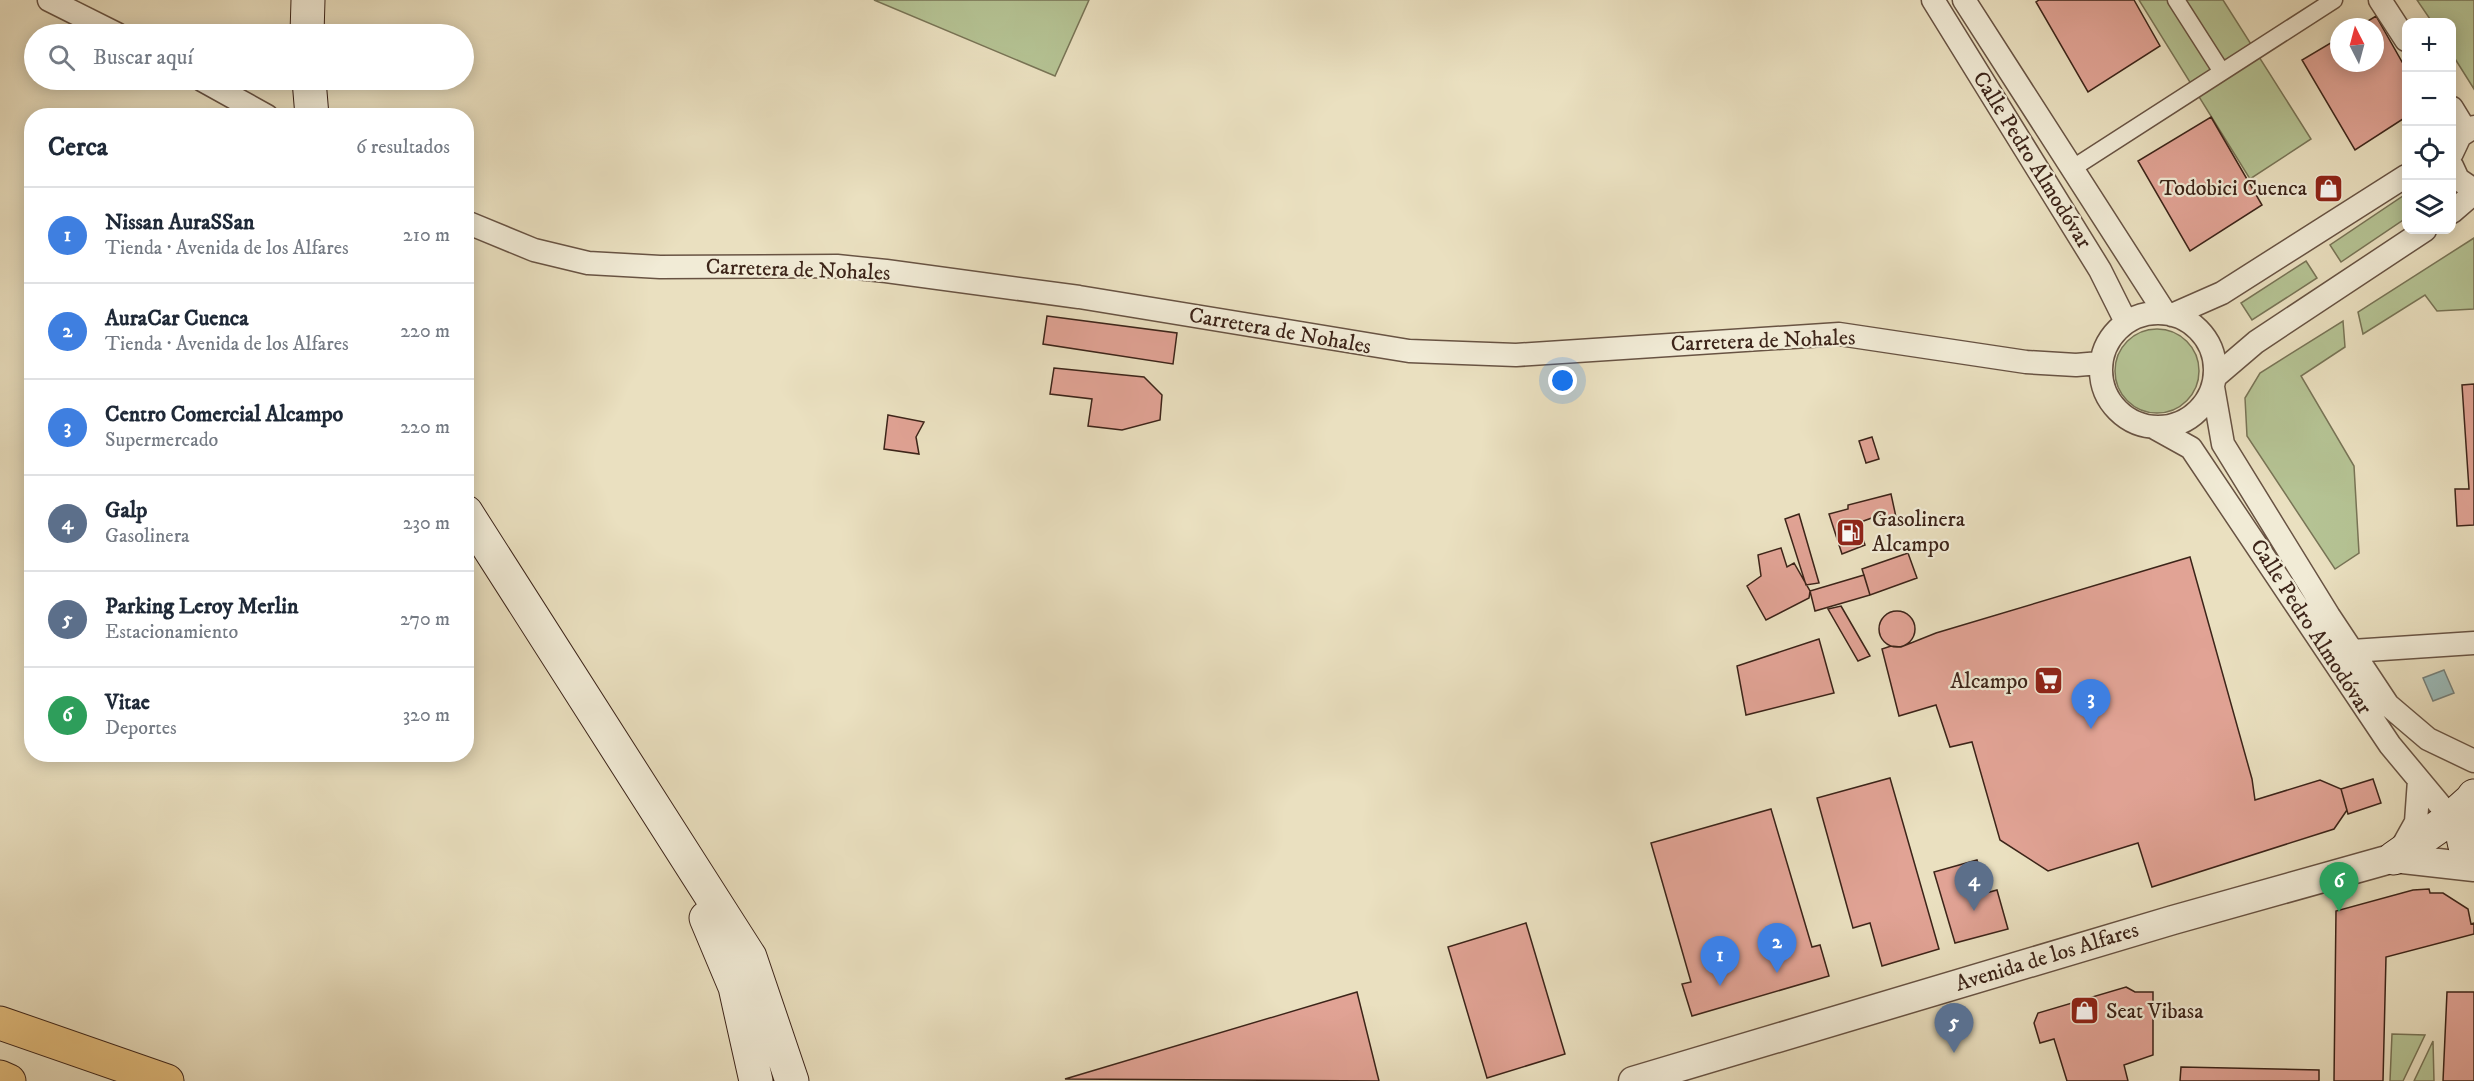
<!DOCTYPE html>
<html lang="es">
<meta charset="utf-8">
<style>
:root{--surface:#fff;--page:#f6f6f7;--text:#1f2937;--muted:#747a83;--line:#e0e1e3;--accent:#111827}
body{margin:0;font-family:"IM FELL DW Pica",serif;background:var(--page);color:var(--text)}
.controls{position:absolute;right:18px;top:18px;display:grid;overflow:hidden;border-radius:12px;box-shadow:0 3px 15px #0003}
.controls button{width:54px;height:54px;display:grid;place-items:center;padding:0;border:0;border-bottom:2px solid var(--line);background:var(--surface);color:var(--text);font:30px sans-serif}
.compass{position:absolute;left:2330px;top:18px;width:54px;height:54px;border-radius:50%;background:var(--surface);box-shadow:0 3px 15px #0003;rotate:354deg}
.you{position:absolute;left:1563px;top:381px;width:21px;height:21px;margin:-15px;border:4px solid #fff;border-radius:50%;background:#1a73e8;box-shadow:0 0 0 9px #1a73e833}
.badge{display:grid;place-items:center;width:39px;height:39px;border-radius:50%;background:var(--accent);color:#fff;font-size:20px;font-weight:700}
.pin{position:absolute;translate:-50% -50px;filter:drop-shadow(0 2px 3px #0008)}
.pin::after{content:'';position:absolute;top:32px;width:21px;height:18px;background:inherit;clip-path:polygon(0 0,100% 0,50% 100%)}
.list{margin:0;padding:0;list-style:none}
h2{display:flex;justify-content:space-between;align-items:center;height:78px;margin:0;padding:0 24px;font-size:26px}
h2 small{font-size:20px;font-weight:400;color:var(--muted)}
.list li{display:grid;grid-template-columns:39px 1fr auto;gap:18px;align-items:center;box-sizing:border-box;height:96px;padding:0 24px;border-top:2px solid var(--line)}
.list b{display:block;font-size:22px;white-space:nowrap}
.list p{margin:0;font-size:20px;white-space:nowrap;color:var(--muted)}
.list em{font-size:20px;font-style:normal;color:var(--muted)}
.icon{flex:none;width:33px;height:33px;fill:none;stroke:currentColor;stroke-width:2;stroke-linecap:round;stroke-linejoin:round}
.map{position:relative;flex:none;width:2474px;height:1081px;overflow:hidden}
.search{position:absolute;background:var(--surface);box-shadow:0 3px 15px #0003;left:24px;top:24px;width:450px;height:66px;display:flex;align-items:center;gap:15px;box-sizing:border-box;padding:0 21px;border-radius:33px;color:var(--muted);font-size:22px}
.panel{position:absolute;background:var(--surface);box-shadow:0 3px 15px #0003;left:24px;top:108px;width:450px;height:654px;border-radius:24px}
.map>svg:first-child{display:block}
.green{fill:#b5c394;stroke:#787456;stroke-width:1.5}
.water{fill:#9abbba;stroke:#747f7a;stroke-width:1.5}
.building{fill:#e1a395;stroke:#3c2419;stroke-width:1.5}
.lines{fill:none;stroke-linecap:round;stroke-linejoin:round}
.pedestrian-casing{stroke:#685343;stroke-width:19}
.minor-casing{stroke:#685343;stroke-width:25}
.tertiary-casing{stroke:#685343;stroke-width:31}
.secondary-casing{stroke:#3c2419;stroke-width:35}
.motorway-casing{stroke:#3c2419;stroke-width:35}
.pedestrian{stroke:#f1ebd6;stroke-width:16}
.minor{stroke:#f1ebd6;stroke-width:22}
.tertiary{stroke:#f1ebd6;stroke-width:28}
.secondary{stroke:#f1ebd6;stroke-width:33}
.motorway{stroke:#e5c080;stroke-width:33}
.labels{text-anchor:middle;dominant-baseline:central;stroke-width:4.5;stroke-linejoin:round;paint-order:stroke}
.street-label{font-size:22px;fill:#3c2419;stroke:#f1ebd6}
.poi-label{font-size:22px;fill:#3c2419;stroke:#f1ebd6;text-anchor:end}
</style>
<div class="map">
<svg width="2474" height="1081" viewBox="0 0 2474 1081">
<rect width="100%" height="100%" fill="#eae0c0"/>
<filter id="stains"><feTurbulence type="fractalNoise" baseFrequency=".00333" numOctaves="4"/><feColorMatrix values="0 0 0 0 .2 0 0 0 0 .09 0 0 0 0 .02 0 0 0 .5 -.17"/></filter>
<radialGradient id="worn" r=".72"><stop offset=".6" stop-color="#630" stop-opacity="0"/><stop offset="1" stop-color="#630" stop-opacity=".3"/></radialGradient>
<path class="green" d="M874,0H1089L1055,76Z
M2139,0H2223L2311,139L2250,179Z
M2417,0H2474V89L2452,54V22H2432Z
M2406,194V218L2341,262L2330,245Z
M2474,238V309L2437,311L2425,295L2363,334L2358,312Z
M2306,261L2317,278L2252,320L2241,303Z
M2343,321L2345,347L2301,376L2354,466L2359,553L2335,569L2247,436L2245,398L2260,373Z
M2115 371a42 42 0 1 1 84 0a42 42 0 1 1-84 0Z
M2392,1034L2425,1035L2403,1081H2390Z
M2433,1041L2434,1081H2414Z"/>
<path class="water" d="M2444,670L2454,693L2433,701L2423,678Z"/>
<path class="building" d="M2039,0H2134L2160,46L2088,92L2036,2Z
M2376,16L2406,69V117L2355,150L2302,60L2339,38V63H2375V27H2358Z
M2211,117L2262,205L2190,251L2138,161Z
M1047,316L1177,333L1173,364L1043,344Z
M1054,368L1144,377L1162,395L1160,420L1122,430L1088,426L1092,399L1050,394Z
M2474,384V525L2457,526L2455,489H2469L2462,385Z
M888,415L924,422L916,437L919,454L884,449Z
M1872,437L1879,459L1866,463L1859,441Z
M1891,494L1896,517L1884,523L1880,515L1858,523L1865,545L1842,554L1829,514L1848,509V505Z
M1799,514L1819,583L1806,585L1785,519Z
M1781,548L1787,567L1794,563L1810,591L1809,598L1766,620L1747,586L1761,576L1758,555Z
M1908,553L1917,578L1870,595L1862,569Z
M2190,557L2252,779L2255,800L2320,780L2341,789L2347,810L2334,829L2152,887L2138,843L2048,871L2000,840L1972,742L1950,747L1936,705L1899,716L1882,649L1891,646L1901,647L1936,633Z
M1864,575L1870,595L1815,611L1810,591Z
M1841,606L1870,656L1858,661L1828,609Z
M1879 629a18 18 0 1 1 36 0a18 18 0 1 1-36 0Z
M1819,639L1834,693L1746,715L1737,666Z
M1890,778L1939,949L1882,966L1870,923L1853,928L1817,798Z
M2373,779L2381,803L2348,814L2341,789Z
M1771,809L1812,947L1820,945L1829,976L1692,1016L1682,984L1691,982L1651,843Z
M1977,860L1986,893L1997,890L2008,929L1955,943L1934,872Z
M2429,889L2430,893H2443L2468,909L2471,924L2474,923V934L2386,957L2383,1081H2334L2336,911L2413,890Z
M1526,923L1565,1054L1487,1078L1448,947Z
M2126,987L2135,992H2153V1055L2124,1065L2128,1081H2067L2054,1039L2040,1043L2034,1023L2038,1013Z
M1357,992L1379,1081L1065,1079Z
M2447,992H2474V1081H2443Z
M2181,1067L2319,1070V1081H2180Z"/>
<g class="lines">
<defs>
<path id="pedestrian" d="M2176,0L2222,72
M2073,168L2334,0"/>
<path id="minor" d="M49,0L117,34
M1933,0L2100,270L2126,322
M1964,0L2165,313
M2380,0L2406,40
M202,80L267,116
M2452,108L2466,131
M2452,153L2460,136L2474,127
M2452,166L2458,179L2474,190
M2452,212L2474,193
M466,222L534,250L588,263L660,267L837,266L886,271L1079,297L1409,351L1516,355L1839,334L2026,362L2076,365L2100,363
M2101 370a57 57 0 1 1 114 0a57 57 0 1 1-114 0Z
M2172,315L2222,293L2406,176
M2215,377L2256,342L2425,230
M2213,387L2223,444L2329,616L2388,705L2428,739L2474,761
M2155,428L2191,448L2390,745L2460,829
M2352,651L2474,643
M2401,849L2416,822L2419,780"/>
<path id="tertiary" d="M1633,1081L2173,920L2394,858L2474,867"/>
<path id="secondary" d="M307,34L308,0
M309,80L312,116
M466,512L750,957L792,1081
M2474,796C2459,815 2459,844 2474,863
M2394,858L2451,818L2470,801
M706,918L735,987L756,1081"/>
<path id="motorway" d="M0,1023L167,1081
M0,1077L9,1081"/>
</defs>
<use href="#pedestrian" class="pedestrian-casing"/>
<use href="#minor" class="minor-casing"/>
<use href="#tertiary" class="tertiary-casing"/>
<use href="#secondary" class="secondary-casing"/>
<use href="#motorway" class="motorway-casing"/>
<use href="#pedestrian" class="pedestrian"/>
<use href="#minor" class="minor"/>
<use href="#tertiary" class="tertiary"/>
<use href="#secondary" class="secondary"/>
<use href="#motorway" class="motorway"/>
</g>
<defs>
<symbol id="shop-square" viewBox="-11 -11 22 22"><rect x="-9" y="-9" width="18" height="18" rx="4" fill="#8f2418" stroke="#f1ebd6"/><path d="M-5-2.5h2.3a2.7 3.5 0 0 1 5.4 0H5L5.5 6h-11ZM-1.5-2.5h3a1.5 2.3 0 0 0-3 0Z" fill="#fff"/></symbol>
<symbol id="fuel-square" viewBox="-11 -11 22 22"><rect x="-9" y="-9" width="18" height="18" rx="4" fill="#8f2418" stroke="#f1ebd6"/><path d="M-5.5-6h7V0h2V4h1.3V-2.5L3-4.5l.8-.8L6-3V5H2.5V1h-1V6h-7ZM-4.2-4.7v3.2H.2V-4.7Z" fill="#fff"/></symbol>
<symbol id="supermarket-square" viewBox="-11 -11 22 22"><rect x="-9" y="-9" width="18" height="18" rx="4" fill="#8f2418" stroke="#f1ebd6"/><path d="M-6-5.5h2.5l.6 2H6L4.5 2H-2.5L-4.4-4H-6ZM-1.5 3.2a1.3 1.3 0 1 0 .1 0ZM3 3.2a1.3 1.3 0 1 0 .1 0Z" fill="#fff"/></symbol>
</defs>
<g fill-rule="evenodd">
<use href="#shop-square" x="2312" y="172" width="33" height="33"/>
<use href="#fuel-square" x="1834" y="516" width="33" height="33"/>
<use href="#supermarket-square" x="2032" y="664" width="33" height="33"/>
<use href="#shop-square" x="2068" y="994" width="33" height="33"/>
</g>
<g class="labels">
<g class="street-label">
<text transform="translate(2032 160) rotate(58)">Calle Pedro Almodóvar</text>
<text transform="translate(798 270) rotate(2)">Carretera de Nohales</text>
<text transform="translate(1280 331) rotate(10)">Carretera de Nohales</text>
<text transform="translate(1763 341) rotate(-2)">Carretera de Nohales</text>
<text transform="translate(2311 627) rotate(57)">Calle Pedro Almodóvar</text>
<text transform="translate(2047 957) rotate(-17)">Avenida de los Alfares</text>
</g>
<g class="poi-label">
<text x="2307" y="188">Todobici Cuenca</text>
<text x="1872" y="519" text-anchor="start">Gasolinera<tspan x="1872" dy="25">Alcampo</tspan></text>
<text x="2028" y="681">Alcampo</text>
<text x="2106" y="1011" text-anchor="start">Seat Vibasa</text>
</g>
</g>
<rect width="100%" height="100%" filter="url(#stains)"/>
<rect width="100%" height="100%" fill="url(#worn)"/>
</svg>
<div class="controls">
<button>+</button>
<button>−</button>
<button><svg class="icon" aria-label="locate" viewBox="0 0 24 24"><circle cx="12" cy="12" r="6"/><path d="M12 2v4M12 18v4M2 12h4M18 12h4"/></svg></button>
<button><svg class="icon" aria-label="layers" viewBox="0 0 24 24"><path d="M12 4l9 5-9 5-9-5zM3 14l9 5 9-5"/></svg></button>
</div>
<svg class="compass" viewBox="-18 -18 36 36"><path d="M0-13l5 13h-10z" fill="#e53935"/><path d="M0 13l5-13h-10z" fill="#747a83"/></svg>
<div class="you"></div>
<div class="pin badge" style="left:1720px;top:986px;background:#3f7fe0">1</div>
<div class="pin badge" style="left:1777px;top:973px;background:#3f7fe0">2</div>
<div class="pin badge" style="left:2091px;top:729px;background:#3f7fe0">3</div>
<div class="pin badge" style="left:1974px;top:911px;background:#5c6f8a">4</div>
<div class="pin badge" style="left:1954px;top:1053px;background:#5c6f8a">5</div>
<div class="pin badge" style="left:2339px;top:912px;background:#2e9e5b">6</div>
<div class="search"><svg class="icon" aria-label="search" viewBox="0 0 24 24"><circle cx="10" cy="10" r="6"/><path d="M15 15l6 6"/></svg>Buscar aquí</div>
<section class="panel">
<h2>Cerca<small>6 resultados</small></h2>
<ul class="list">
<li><span class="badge" style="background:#3f7fe0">1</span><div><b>Nissan AuraSSan</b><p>Tienda · Avenida de los Alfares</p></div><em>210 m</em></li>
<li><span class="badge" style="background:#3f7fe0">2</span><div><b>AuraCar Cuenca</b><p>Tienda · Avenida de los Alfares</p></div><em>220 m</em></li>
<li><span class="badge" style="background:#3f7fe0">3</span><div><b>Centro Comercial Alcampo</b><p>Supermercado</p></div><em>220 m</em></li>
<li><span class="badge" style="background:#5c6f8a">4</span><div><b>Galp</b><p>Gasolinera</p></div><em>230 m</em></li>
<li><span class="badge" style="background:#5c6f8a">5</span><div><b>Parking Leroy Merlin</b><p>Estacionamiento</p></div><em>270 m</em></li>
<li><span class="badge" style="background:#2e9e5b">6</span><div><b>Vitae</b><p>Deportes</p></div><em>320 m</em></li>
</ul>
</section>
</div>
